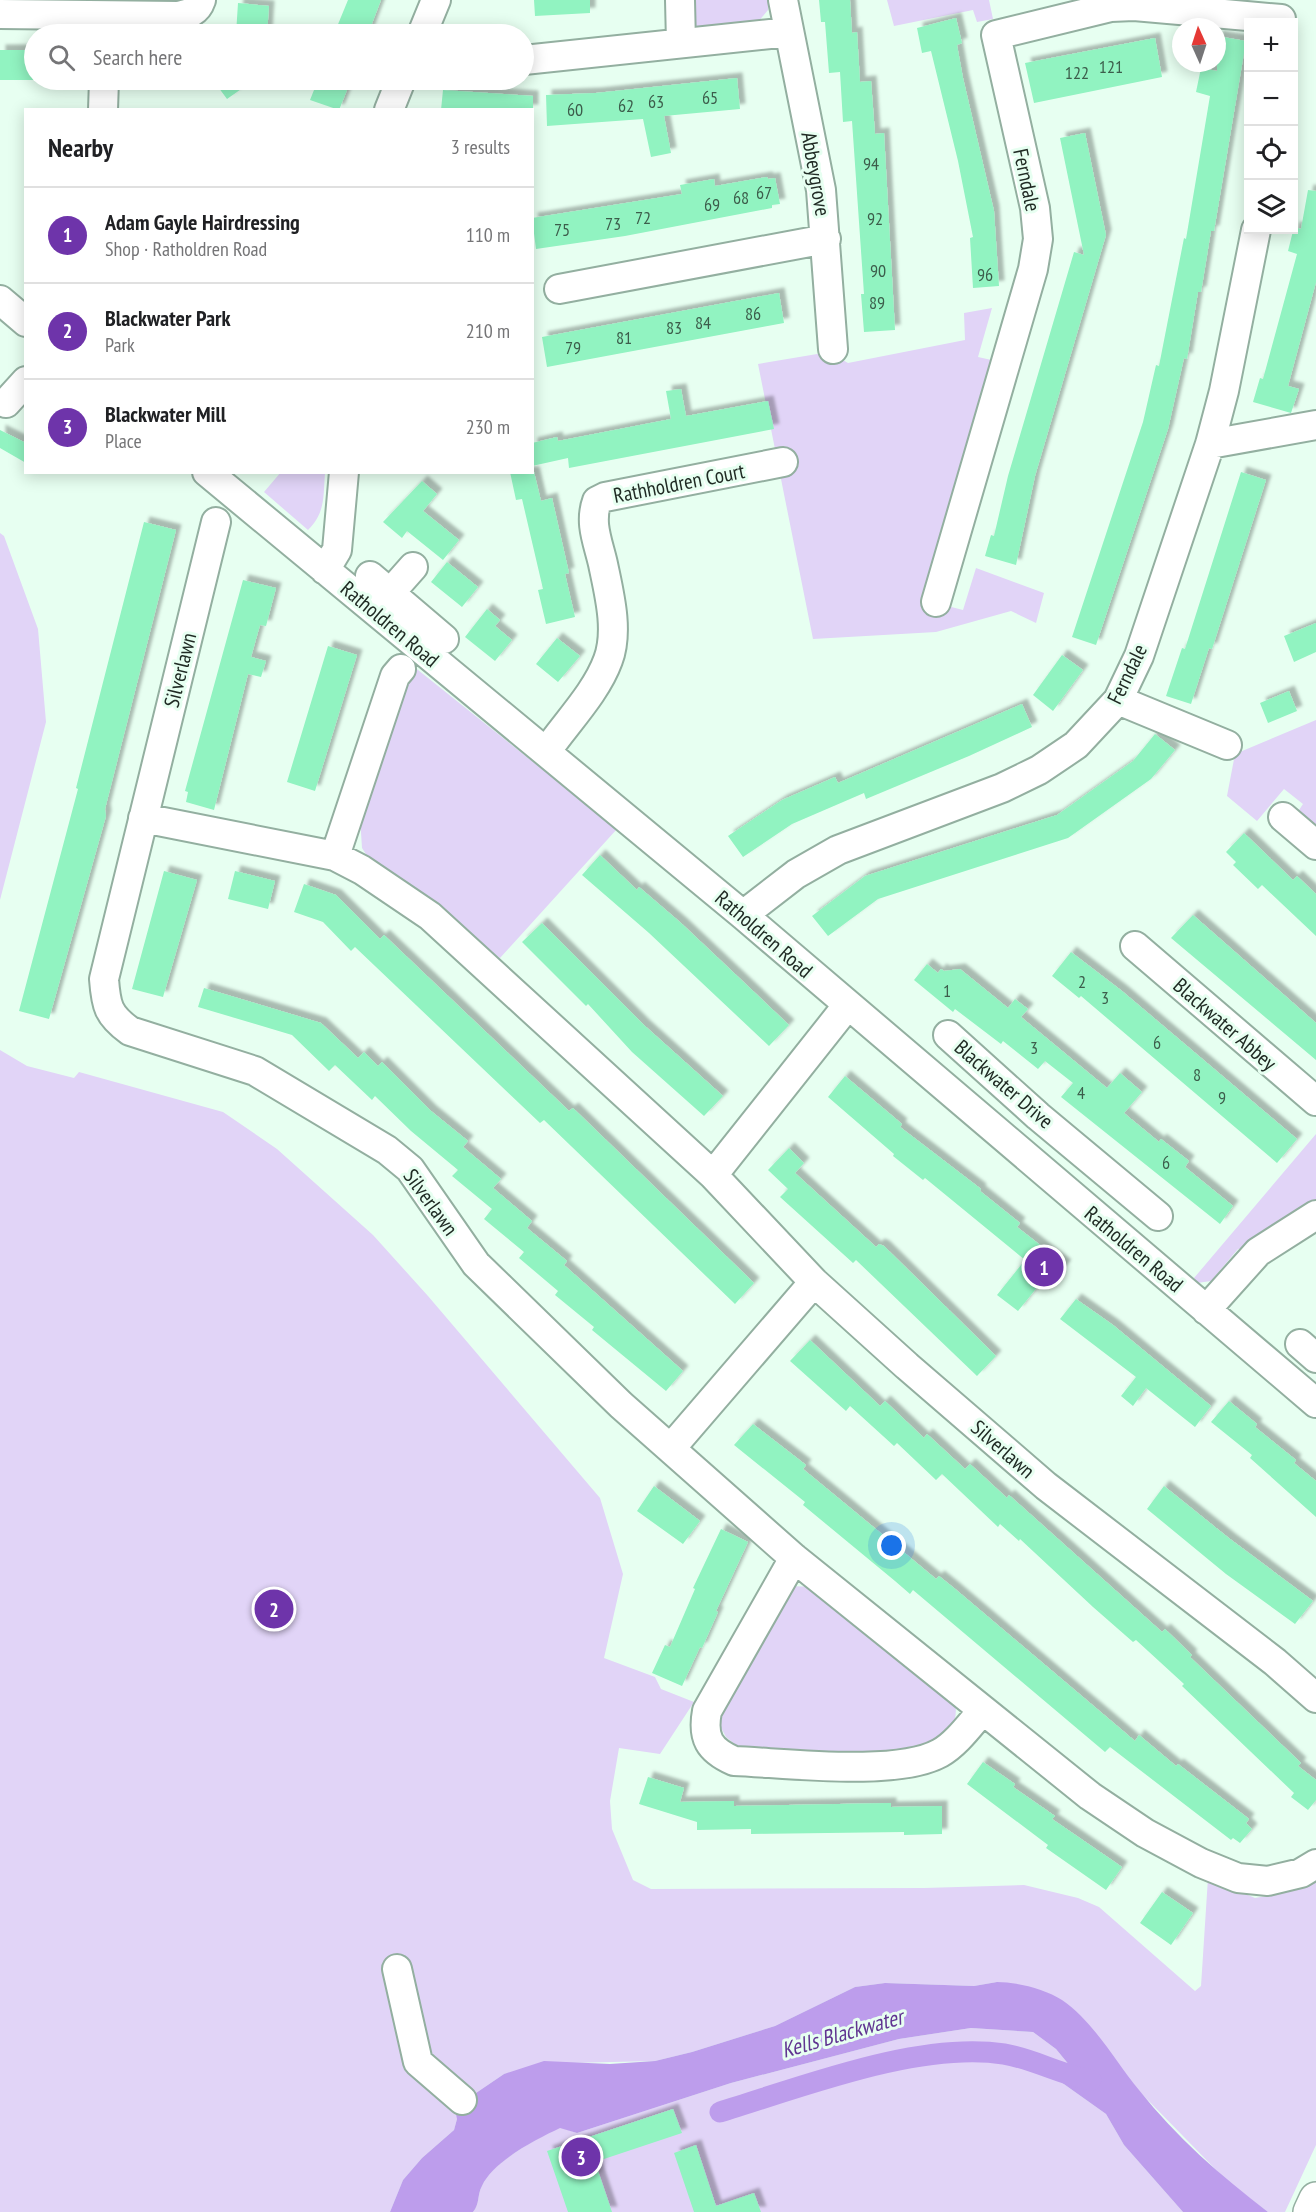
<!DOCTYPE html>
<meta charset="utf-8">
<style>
:root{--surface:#fff;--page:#f2f2f2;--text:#202124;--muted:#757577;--line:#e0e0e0;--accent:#6e34aa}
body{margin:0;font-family:"PT Sans Narrow",sans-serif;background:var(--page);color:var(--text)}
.controls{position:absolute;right:18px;top:18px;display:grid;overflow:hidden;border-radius:0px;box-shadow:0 3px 15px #0003}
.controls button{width:54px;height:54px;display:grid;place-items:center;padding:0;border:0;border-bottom:2px solid var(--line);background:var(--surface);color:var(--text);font:30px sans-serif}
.compass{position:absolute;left:1172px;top:18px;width:54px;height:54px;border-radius:50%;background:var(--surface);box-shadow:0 3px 15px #0003;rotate:357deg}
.you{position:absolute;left:892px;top:1546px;width:21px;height:21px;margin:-15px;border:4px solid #fff;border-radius:50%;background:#1a73e8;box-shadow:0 0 0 9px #1a73e833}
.badge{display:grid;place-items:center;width:39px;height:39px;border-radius:50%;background:var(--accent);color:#fff;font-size:20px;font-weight:700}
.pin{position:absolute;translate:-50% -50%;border:3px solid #fff;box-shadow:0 2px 6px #0006}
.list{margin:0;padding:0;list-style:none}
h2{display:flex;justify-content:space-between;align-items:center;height:78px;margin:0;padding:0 24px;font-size:26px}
h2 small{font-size:20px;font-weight:400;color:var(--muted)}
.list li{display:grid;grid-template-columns:39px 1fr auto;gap:18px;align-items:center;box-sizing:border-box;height:96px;padding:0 24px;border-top:2px solid var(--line)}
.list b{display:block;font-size:22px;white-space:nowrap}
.list p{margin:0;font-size:20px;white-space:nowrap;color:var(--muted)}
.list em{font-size:20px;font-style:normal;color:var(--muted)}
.icon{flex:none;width:33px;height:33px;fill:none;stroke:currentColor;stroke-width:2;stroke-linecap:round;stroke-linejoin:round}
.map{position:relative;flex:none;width:1316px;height:2212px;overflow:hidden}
.search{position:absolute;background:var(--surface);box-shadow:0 3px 15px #0003;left:24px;top:24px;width:510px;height:66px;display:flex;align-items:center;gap:15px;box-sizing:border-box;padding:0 21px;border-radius:33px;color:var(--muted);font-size:22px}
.panel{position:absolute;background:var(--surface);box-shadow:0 3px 15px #0003;left:24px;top:108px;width:510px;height:366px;border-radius:0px}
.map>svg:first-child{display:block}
.green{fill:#e1d4f7}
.water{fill:#bd9dec}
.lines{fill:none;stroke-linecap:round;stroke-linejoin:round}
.canal{stroke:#bd9dec;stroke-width:21}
.building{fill:#91f3c1;filter:url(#shadow)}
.minor-casing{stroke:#93afa0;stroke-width:32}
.major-casing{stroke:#93afa0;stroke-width:36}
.minor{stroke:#fff;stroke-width:28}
.major{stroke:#fff;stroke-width:33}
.labels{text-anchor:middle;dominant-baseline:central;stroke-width:6;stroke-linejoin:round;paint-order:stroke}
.number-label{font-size:18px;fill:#3c5d4b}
.street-label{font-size:21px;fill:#202b24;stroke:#e7fff1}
.water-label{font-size:22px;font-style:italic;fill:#603591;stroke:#e7fff1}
</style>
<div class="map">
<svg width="1316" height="2212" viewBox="0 0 1316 2212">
<defs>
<filter id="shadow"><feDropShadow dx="5.5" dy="-5.5" stdDeviation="1.5" flood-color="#0004"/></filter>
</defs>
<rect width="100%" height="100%" fill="#e7fff1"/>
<path class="green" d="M693,0H768V10L758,22L695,29L692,22Z
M887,0H989L993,19L977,22L973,10L894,26Z
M992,308L978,357L996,361L928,601L963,610L976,568L1044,593L1036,623L1011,611L936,632L813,639L758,364L829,352L848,363L965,340L964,313Z
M281,472L325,473C323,496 326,512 308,530L264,492Z
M0,533L4,536L38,629L46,722L0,900Z
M413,666L617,829L500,958L394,878L375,868L362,848L360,817Z
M1316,720V830L1297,813L1303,804L1284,789L1257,821L1227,796L1235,754Z
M0,1050L27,1066L74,1078L79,1072L223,1112L277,1149L373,1235L428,1296L600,1498L623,1574L604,1658L655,1677L661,1689L694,1702L660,1754L619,1748L610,1801L612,1829L633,1880L651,1889L924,1888L1024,1885L1078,1898L1099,1907L1195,1991L1201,1986L1208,1878L1255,1898L1277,1894L1316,1876V2145L1285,2212H1268L1226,2180L1139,2091L1084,2021L1061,2000L997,1982L974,1986L885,1983L855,1987L775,2026L692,2052L655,2061L569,2063L504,2074L476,2093L457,2119L454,2130L422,2158L403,2180L390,2212H0Z
M1316,1134V1202L1253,1247L1238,1249L1211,1281L1197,1283L1194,1278Z
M790,1586L815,1587L955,1702C961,1732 935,1744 911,1753L771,1755L742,1750L726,1737L719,1724L720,1705Z
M971,2028L1033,2032L1056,2049L1070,2066L1061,2082L1106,2114L1124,2145L1183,2212H473C480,2204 477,2195 482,2186C493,2161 537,2139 560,2127L577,2133L731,2083L899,2039Z"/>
<path class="water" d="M997,1982C1017,1982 1045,1989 1062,2000C1094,2022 1115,2061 1139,2090C1176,2137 1221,2176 1268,2212H1183L1124,2145L1106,2114L1061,2082L1070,2066L1056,2049L1033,2032L971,2028L899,2039L731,2083L577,2133L560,2128C537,2139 493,2161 482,2186C477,2195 480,2204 473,2212H390L403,2180L422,2158L454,2130L457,2119L454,2104L466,2091L476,2093L504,2074L544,2061L610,2064L655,2061L692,2052L775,2026L855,1987L885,1983L974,1986Z"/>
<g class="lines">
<path class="canal" d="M720,2112C802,2087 919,2041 1004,2054C1034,2059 1061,2075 1091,2080"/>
</g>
<path class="building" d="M348,0H381L368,34H334Z
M534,0H590V13L535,16Z
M819,0H850L852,33L857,32L860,82L871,81L875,134L884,133L895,330L864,332L861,294H864L852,121L843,122L840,72L829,73L825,22H821Z
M238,3L269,6L267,34H236Z
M956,18L962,43L957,45L963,78L994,211L999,286L973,288L970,238L973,237L958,161L931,51L922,53L917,28Z
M1217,36L1246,41L1214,231H1211L1201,292H1198L1187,359L1184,358L1168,429L1096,645L1072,637L1143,422L1156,365L1159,366L1184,238L1186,239L1210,96L1196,92L1201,68L1217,71Z
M1155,38L1162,77L1034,103L1025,63Z
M0,50H34V80H0Z
M737,78L740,109L664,116L671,153L651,157L643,119L547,126L546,95L596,93Z
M213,80H254L227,99Z
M318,80H351L339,110L310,100Z
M443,90L533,96V110H441Z
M1085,133L1106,235L1035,476L1016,565L985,556L991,535L994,536L1008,476L1074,252L1084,255L1060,138Z
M767,177L768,179L775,178L780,204L772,205V208L625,236L536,249L532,218L682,194L680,185L714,179L715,186Z
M1308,190L1316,191V282L1288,386L1299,389L1291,413L1253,402L1260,378L1263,379L1297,254L1288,251L1294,227L1301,229Z
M779,293L784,323L547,367L542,337Z
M681,389L686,416L768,401L774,429L569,468L568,458L532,466V443L557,437L558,441L671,419L666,391Z
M0,430L26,443V463L0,448Z
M510,472H534L541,501L552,498L569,573L565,574L575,617L546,624L538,590L543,589L522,499L516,500Z
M1241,472L1266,480L1212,649L1209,648L1191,704L1166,696L1182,648L1185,649Z
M422,481L437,494L423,511L459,540L443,560L407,531L402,538L383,522Z
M144,522L176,530L105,809L106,816L49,1019L19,1011L78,789L76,788Z
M447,562L478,587L462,607L431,582Z
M243,580L276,588L266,626L260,625L251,657L266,661L261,677L248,674L214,810L186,802L188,792L185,791Z
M487,609L500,620L495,626L512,640L495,661L465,637Z
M1316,623V652L1294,662L1284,636Z
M557,638L580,656L558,682L536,664Z
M328,646L357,655L315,791L287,782Z
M1062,655L1083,670L1053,711L1033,695Z
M1289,691L1297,711L1268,723L1260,703Z
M1022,704L1032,727L969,756L866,799L864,793L792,824L743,857L728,836L782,800L835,777L838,783Z
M1155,734L1175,750L1151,779L1068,838L878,899L828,936L812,916L865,876L1057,815L1133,761Z
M1244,833L1293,880L1297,876L1316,894V936L1262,885L1258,889L1233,865L1236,862L1226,852Z
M600,855L637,890L639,887L681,923L789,1025L769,1046L649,933L582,875Z
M164,871L197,880L163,997L132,989Z
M235,871L275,881L268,909L228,899Z
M304,884L336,895L380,939L384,935L569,1111L573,1108L754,1283L735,1304L544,1120L540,1123L355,947L351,951L323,922L294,912Z
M1193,915L1316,1023V1060L1171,938Z
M542,923L645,1026L723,1096L704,1116L632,1052L588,1004L586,1006L522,942Z
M1071,952L1122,991L1297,1139L1277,1163L1081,996L1079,998L1052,976Z
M927,964L938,973L941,969L944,971L960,969L1008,1008L1015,999L1028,1009L1021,1017L1107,1088L1120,1073L1142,1092L1124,1113L1159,1142L1161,1139L1189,1161L1185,1167L1233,1206L1220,1224L1061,1097L1073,1083L1045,1061L1038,1069L1003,1041L1001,1044L955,1009L953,1012L914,980Z
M204,988L321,1023L358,1058L364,1052L378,1066L382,1062L431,1111L468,1141L463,1147L501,1179L493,1188L532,1221L527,1228L567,1261L564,1265L683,1371L666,1391L592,1330L594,1327L555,1295L558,1291L519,1258L524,1252L484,1219L492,1209L452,1176L458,1170L411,1131L375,1096L372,1100L335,1065L329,1071L292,1035L198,1007Z
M845,1076L902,1124L900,1127L981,1189L980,1191L1020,1223L1017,1227L1066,1265L1053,1280L1047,1275L1018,1311L997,1295L1025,1260L925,1178L923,1180L893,1156L894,1154L828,1097Z
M789,1148L804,1163L795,1173L876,1247L879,1244L884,1246L996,1356L977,1376L856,1260L853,1263L780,1197L788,1189L768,1170Z
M1076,1299L1113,1325L1211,1406L1195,1427L1146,1388L1133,1406L1121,1396L1136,1377L1060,1319Z
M810,1340L880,1406L885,1401L924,1438L927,1434L965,1469L970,1464L1007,1498L1009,1495L1162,1632L1165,1629L1192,1655L1190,1657L1301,1763L1298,1766L1316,1780V1800L1308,1810L1291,1797L1294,1793L1182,1686L1184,1684L1136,1640L1133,1642L1093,1607L1020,1539L1019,1541L1000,1524L998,1527L942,1474L936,1480L897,1443L894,1446L850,1406L846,1411L790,1361Z
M1229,1401L1257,1424L1255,1427L1296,1460L1294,1463L1316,1481V1517L1250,1458L1252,1455L1211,1422Z
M753,1424L806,1465L803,1469L888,1539L936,1579L939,1576L954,1588L1135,1741L1139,1735L1176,1766L1178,1764L1249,1819L1246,1823L1252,1829L1240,1843L1233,1838L1231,1840L1110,1747L1105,1752L913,1590L910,1594L895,1581L803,1505L805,1502L734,1445Z
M654,1486L700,1521L683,1544L637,1511Z
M1164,1486L1230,1539L1313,1601L1295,1624L1226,1574L1147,1509Z
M721,1529L748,1542L716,1611L718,1612L702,1648L700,1647L682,1686L652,1673L665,1645L670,1647L695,1589L693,1588Z
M983,1762L1015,1784L1013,1787L1055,1816L1052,1819L1122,1867L1106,1890L1046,1848L1048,1845L967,1784Z
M648,1777L684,1788L680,1802L734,1801V1806L891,1803V1807L942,1806V1834L904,1835V1832L751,1834V1829L697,1830V1822L639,1804Z
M1162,1892L1193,1913L1171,1945L1140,1923Z
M673,2109L682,2133L595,2162L612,2212H568L547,2151Z
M696,2145L716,2206L754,2193L761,2212H694L674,2153Z"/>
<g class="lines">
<defs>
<path id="minor" d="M680,0L681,43
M783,0L821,190L833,349
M0,14L177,16C189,14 197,12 201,0
M422,34L436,0
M524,60L789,32
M103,110L104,80
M389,110L401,80
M559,289L826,239
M0,300L26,322
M6,403L26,381
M1210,444L1316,425
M207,472L743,915L1316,1403
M216,522L104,979C106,1006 108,1015 130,1031L255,1071L387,1150L410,1169L476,1264L621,1405L794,1558L1090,1796L1145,1833L1201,1863L1238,1878L1268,1881L1301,1873L1316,1864
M325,570L337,550L344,472
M370,576L444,639
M390,593L413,567
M936,602L1033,269L1038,239L1035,208L996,35L1111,7L1134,6L1281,19
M1118,700L1227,745
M546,752C566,723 596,693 608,660C619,631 609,593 603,564C598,542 589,523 597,501L605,497L783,462
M1283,817L1316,845
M143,818L335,856L362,870L430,916L713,1175L814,1282L907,1366L1046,1486L1275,1662L1316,1698
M335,856L395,676L401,669
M743,915L796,874L838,850L1002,788L1039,770L1076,745L1118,700L1139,656L1210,444L1224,391L1256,230
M1135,946L1316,1101
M948,1035L1038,1116L1158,1216
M713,1175L847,1006
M1206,1310L1258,1252L1316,1215
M1300,1344L1316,1358
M671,1448L814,1282
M794,1558L707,1711C702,1738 709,1750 734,1761C786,1763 897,1777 940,1753C956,1744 969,1726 982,1711
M397,1969L418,2062L462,2100"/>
<path id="major" d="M1310,2212L1316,2199"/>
</defs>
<use href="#minor" class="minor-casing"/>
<use href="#major" class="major-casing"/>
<use href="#minor" class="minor"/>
<use href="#major" class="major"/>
</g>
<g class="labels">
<g class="number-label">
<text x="1111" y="66">121</text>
<text x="1077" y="72">122</text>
<text x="710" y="97">65</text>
<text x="656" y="101">63</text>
<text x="626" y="105">62</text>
<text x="575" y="109">60</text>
<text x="871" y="163">94</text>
<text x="764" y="192">67</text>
<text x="741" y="197">68</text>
<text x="712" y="204">69</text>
<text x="643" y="217">72</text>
<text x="875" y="218">92</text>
<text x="613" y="223">73</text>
<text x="562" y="229">75</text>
<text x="878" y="270">90</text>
<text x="985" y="274">96</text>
<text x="877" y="302">89</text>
<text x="753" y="313">86</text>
<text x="703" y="322">84</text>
<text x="674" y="327">83</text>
<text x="624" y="337">81</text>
<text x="573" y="347">79</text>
<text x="1082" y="981">2</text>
<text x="947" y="990">1</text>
<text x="1105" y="997">3</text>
<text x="1157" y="1042">6</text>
<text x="1034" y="1047">3</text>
<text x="1197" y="1074">8</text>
<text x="1081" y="1092">4</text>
<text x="1222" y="1097">9</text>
<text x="1166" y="1162">6</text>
</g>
<g class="street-label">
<text transform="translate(816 174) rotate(80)">Abbeygrove</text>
<text transform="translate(1027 180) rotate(78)">Ferndale</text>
<text transform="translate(679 483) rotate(-11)">Rathholdren Court</text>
<text transform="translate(390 624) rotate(40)">Ratholdren Road</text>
<text transform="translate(180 670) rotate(-76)">Silverlawn</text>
<text transform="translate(1127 674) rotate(-64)">Ferndale</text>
<text transform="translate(764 934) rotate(41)">Ratholdren Road</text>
<text transform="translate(1225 1024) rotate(41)">Blackwater Abbey</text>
<text transform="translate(1004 1084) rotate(41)">Blackwater Drive</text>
<text transform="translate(431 1202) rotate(54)">Silverlawn</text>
<text transform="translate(1134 1249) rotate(40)">Ratholdren Road</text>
<text transform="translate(1003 1449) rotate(41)">Silverlawn</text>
</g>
<g class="water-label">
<text transform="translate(842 2033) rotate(-16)">Kells Blackwater</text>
</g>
</g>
</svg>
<div class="controls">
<button>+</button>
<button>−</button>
<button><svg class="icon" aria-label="locate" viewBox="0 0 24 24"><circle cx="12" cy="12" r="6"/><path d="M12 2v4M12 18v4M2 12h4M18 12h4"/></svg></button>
<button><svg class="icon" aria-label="layers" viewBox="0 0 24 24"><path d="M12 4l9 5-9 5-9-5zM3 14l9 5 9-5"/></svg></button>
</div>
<svg class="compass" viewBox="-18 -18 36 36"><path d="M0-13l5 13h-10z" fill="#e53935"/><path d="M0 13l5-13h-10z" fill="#757577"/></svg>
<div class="you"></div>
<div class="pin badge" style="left:1044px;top:1267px">1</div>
<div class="pin badge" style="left:274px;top:1609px">2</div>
<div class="pin badge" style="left:581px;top:2157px">3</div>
<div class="search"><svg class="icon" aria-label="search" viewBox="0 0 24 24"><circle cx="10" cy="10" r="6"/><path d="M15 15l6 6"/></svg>Search here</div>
<section class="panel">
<h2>Nearby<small>3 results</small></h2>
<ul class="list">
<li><span class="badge">1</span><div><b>Adam Gayle Hairdressing</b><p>Shop · Ratholdren Road</p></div><em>110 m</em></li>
<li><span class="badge">2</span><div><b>Blackwater Park</b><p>Park</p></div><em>210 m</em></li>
<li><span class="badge">3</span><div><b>Blackwater Mill</b><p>Place</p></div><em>230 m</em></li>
</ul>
</section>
</div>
